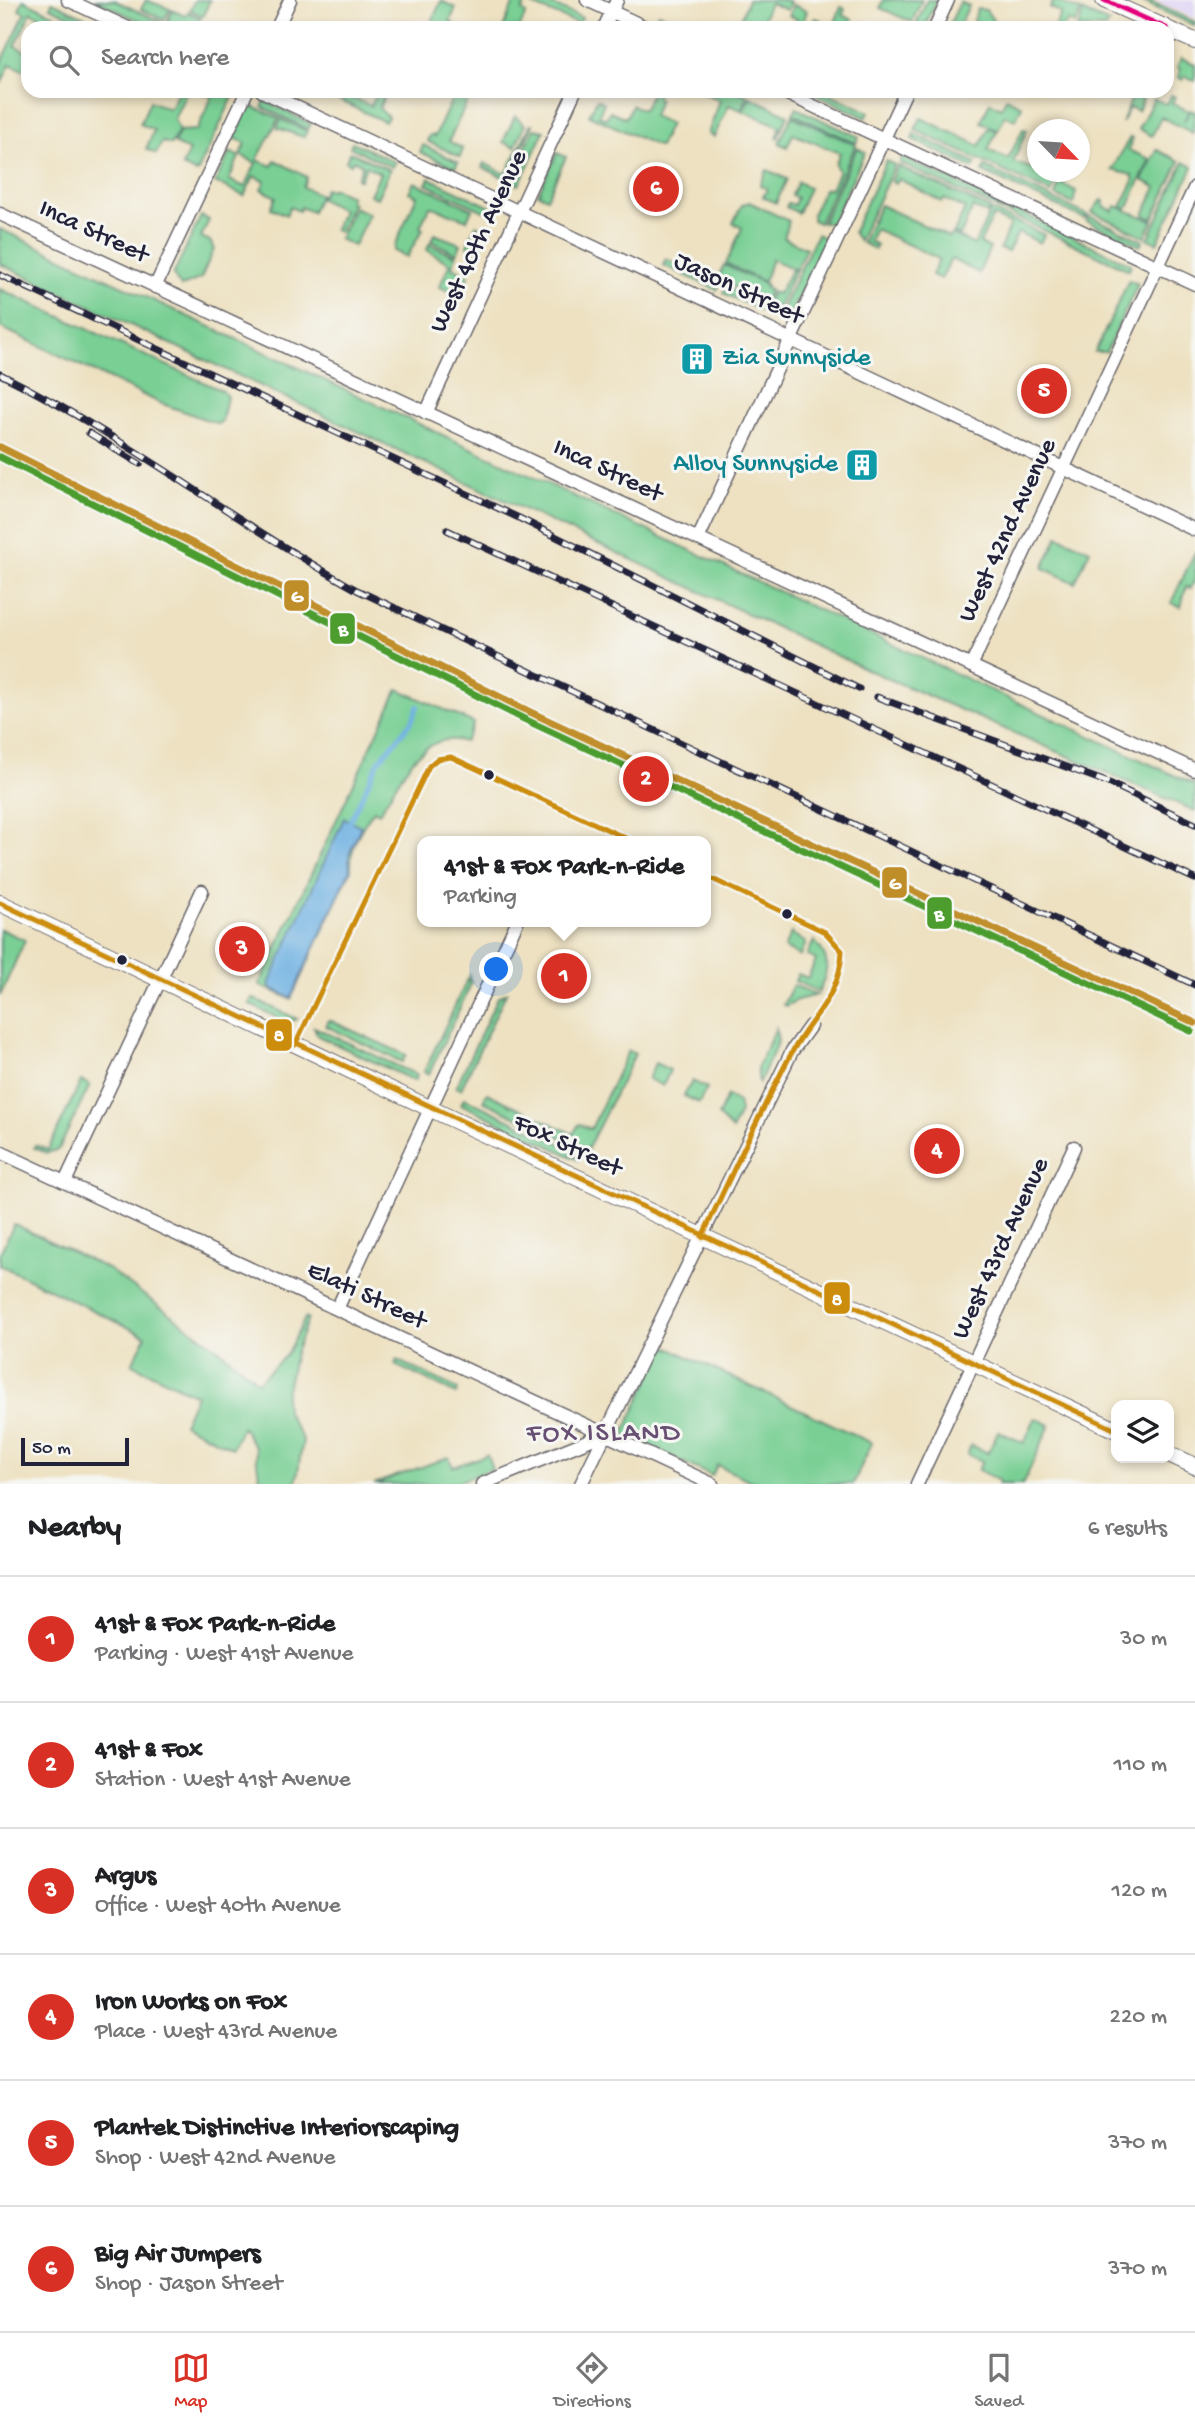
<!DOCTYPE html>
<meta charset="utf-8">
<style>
:root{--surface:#fff;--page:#f2f2f2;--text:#202124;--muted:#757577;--line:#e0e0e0;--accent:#d93025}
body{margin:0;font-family:"Gochi Hand",sans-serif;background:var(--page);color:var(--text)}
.controls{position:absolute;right:21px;bottom:21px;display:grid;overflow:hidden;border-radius:14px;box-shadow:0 4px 10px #0003}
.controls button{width:63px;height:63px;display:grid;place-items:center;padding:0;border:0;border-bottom:2px solid var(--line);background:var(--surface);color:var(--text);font:35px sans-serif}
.compass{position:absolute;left:1027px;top:119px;width:63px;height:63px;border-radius:50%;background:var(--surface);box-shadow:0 4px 10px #0003;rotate:115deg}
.scale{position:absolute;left:21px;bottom:18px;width:108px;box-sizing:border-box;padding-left:7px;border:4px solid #22223b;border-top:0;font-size:19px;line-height:24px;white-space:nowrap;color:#22223b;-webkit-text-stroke:5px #f6f6f2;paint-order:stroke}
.you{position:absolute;left:497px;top:970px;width:24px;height:24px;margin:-18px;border:5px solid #fff;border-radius:50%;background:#1a73e8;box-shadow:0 0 0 10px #1a73e833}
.badge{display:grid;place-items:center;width:46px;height:46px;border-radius:50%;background:var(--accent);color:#fff;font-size:23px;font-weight:700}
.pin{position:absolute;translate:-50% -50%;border:4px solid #fff;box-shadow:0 2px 7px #0006}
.popup{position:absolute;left:417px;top:836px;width:294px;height:91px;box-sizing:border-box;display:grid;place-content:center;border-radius:14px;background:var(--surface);filter:drop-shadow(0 2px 5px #0005);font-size:23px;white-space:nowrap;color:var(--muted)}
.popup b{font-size:26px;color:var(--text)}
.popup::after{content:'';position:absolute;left:50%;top:100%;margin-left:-14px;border:14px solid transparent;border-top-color:var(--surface)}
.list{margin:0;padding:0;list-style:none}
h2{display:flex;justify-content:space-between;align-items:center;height:91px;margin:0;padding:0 28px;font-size:30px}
h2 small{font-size:23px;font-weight:400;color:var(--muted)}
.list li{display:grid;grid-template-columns:46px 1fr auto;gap:21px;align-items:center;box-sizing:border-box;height:126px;padding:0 28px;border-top:2px solid var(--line)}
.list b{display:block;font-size:26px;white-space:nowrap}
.list p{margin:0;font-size:23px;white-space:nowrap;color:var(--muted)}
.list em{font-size:23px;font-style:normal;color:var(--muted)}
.icon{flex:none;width:38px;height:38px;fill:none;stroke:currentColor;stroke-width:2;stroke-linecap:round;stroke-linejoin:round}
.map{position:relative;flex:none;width:1195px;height:1484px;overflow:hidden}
.search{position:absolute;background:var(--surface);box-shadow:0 4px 10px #0003;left:21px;right:21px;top:21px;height:77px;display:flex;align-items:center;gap:18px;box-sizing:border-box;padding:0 24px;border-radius:21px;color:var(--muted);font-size:26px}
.sheet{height:847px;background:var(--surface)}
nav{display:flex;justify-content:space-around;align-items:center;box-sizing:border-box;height:98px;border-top:2px solid var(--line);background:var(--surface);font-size:19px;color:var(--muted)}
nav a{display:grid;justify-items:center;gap:4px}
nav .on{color:var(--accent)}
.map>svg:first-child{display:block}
.built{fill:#dfd4f5}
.green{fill:#79cf94;stroke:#4e7868;stroke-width:2}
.water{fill:#6db0e2;stroke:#48698e;stroke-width:2}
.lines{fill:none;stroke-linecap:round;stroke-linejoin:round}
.stream{stroke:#6db0e2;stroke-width:4.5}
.street-casing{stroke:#69656a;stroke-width:15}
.secondary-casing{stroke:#69656a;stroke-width:18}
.street{stroke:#fff;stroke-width:12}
.secondary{stroke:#fff;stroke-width:16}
.rail-casing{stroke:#22223b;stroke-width:7}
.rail{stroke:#f6f6f2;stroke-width:4.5;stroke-dasharray:13;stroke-linecap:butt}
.bus-1-casing{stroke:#f6f6f2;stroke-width:10}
.bus-2-casing{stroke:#f6f6f2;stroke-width:10}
.bus-1{stroke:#cc8c0c;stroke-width:5}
.bus-2{stroke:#e5007d;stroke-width:5}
.rail-1-casing{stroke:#f6f6f2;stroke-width:12}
.rail-2-casing{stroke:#f6f6f2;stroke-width:12}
.rail-1{stroke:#c08e29;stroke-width:7}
.rail-2{stroke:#4c9c2e;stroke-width:7}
.bus-dot{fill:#22223b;stroke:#f6f6f2;stroke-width:2.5}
.labels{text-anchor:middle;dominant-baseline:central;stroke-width:6;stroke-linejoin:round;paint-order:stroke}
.street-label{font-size:26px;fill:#22223b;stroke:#f6f6f2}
.culture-label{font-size:26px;fill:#0d838f;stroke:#f6f6f2;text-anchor:start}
.neighbourhood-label{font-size:28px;letter-spacing:2px;fill:#675074;stroke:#f6f6f2}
.line-badge{stroke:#f6f6f2;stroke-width:2.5}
.badge-label{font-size:19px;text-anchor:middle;font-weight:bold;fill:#fff}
</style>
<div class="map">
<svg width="1195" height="1484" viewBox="0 0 1195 1484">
<rect width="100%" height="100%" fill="#f6f6f2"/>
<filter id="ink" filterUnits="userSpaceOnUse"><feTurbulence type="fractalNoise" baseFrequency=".0143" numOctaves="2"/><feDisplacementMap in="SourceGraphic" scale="14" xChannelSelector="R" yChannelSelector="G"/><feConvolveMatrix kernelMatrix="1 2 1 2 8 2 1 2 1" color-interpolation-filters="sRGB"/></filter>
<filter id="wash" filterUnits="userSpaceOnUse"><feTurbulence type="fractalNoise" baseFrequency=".00686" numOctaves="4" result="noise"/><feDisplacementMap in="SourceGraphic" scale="28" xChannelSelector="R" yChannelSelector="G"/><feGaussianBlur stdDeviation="1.57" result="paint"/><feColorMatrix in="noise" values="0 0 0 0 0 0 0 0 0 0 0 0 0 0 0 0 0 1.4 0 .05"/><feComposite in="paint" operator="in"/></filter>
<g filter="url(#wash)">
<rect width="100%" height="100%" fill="#ede1c1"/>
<path class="built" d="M1154,0H1195V19Z"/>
<path class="green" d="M23,0L55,15L52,22L31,12L15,46L28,52L27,72L10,64L2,82L0,66L25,13L19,10Z
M95,0H114L174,28H155Z
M146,0L170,9L164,20L141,9Z
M195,0H210L203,16L190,10Z
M515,0H527L522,11L526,14L519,28H503Z
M534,0H542L582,18L579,24L532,5Z
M748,0H785L790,2L787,10L770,3L759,28H737Z
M883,0H922L912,22L880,8Z
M927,0H937L924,28L916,24Z
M1054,0L1081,11L1075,24L1069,21L1062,28H1054L1061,13L1050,8Z
M1139,0H1148L1195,22V26Z
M441,1L456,8L450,21L459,28H429Z
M52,2L108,28H95L50,7Z
M960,2L969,6L958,28H948Z
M793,5L807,11L803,22L811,26L815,18L821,20L817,28H796L797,19L789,15Z
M841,7L845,9L843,15L853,20L849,28H833Z
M977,9L986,10L993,20L989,28H972Z
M172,10L185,16L188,12L201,18L196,28H181L167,22Z
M1083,12L1109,23L1106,28H1078Z
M658,13L690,28H673L655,20Z
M1181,58L1195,64V81L1185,76L1183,80L1179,78L1180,69L1177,67Z
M178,91H187L174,119L179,130L171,144L162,142L156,154L146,149L154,130L140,124L150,101L170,109Z
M199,91H220L233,97L197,173L182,166L189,151L174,143L180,131L197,130L212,97Z
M325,91H336L371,106L378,91H387L379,108L388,117L385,122L324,93Z
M448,91H472L449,141L463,149L460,157L427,141L430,135L435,136L454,95Z
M653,91H659L656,97L659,99L653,116L670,124L659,147L589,115L597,99L604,103L599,115L606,119L610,111L626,118L632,105L643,110Z
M699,91H737L748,96L741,110L729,105L714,137L708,134L720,100Z
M809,91H824L869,112L866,118Z
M1134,91H1139L1136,97L1143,100L1138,111L1129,107L1122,123Z
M1171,95L1175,97L1172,103L1189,111L1184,121L1190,110L1195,112L1193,133L1161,117L1152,136L1138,129L1154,99L1167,104Z
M750,97L788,115L777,139L780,126L743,111Z
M1006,98L1022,106L1015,120L1005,115L998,130L981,122L990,102L1001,108Z
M265,101L311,124L308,129L262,107Z
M249,105L279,118L257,160L272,166L275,160L307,177L303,187L320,195L312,212L301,207L299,211L290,207L286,215L271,208L276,197L261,189L265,181L254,176L244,196L215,182L230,152L239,157L229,180L245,187L256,163L240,155L246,143L234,138Z
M796,108L859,137L856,143L793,114Z
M515,116L525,125L515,147L503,142Z
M792,116L856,145L819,223L812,220V215L824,189L831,188L839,171L835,165L840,153L793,134L787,147L779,143Z
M921,118L980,146L989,127L997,131L988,150L1008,159L1023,129L1027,130L1013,162L1043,172L1057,181L1051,193L915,130Z
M281,119L307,131L304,137L277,128Z
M531,124H533L507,179L482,167L484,163L506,174Z
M534,129L544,131L519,185L510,181Z
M914,134L976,163L973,168L912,139Z
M1130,137L1133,138L1128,150L1150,159L1127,209L1121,207L1134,181L1132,175L1112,170Z
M352,142L395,162L392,167L350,147Z
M423,145L458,162L455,168L420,152Z
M857,148L865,152L832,223H822Z
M1157,150L1180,161L1153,219L1144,215L1156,187L1142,180Z
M350,152L390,170L377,198L370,195L380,173L366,166L360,180L357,178L363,165L353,160L351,164L346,161Z
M557,153L566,157L547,198L538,194Z
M902,157L1131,264L1129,270L900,163Z
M886,161L895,165L859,241L853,232Z
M1184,162L1193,167L1157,243L1148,239Z
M898,166L990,209L987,214L973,207L960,236L954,233L965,209L944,199L942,202L899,179L896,183L891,181Z
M985,167L1087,215L1085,219L983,172Z
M767,170L787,179L776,203L763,197L767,189L760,185Z
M429,178L493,208L490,214L426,184Z
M414,182L472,209L467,220L430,206L420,227L423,229L407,257L394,251L395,245L417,196L409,192Z
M798,182L809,188L798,213L786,207L788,203L794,205L797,198L792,195Z
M1060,183L1076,191L1073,204L1055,195Z
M325,188L331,190L333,188L351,196L349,201L353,203L339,232L334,230L343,210L320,199Z
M1101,200L1104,201L1103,206L1113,211L1116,206L1153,221L1145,237L1092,212Z
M749,202L789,221L784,238L806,248L796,270L772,259L764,282L726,264L742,228L733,223L742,205Z
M880,205L949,237L952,234L974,245L991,210L1044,235L1040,243L1018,232L1008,252L1000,249L1010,224L993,216L980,243L990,248L979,273L951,259L941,279L932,275L939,259L875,229L869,241L877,245L875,249L862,243Z
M354,207L369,214L354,246L339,239Z
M201,216L209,220L201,237L210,241L214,249L201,278L181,287L173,275Z
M1089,216L1143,241L1140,246L1087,221Z
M476,225L489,231L479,251L467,245Z
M0,229L1195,785V811L859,666L0,264Z
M434,234L461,244L457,254L431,241Z
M817,234L826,239L791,313L782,309Z
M429,244L456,256L452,267L469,275L460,295L439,287L450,264L427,250Z
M666,259L720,284L717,290L663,265Z
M724,265L766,284L765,288L770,290L765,301L717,279Z
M792,269L795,271L778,308L767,302L772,292L778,294Z
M1129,280L1138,284L1106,352H1095Z
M726,287L777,311L774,317L723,293Z
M0,289L223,391L227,397L222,421L218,424L160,403L0,327Z
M1058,536L1090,550L1075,583L1043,568Z
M1195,552V579L1191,588L1186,587L1181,607L1171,603Z
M398,689L474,723L465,742C420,728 398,784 379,813L374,810C360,830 350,845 351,870L291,999L259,985Z
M0,929L25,940L0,996Z
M791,933L806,943L800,956L784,948Z
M814,941C832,958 828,971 819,992L795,981L798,974L808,978L816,960L807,955Z
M469,976L471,984L429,1074L424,1072Z
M793,985L817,995L797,1000L786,1006L783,1005Z
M506,993L461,1089L456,1087L498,997Z
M252,998L297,1019L288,1023L249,1004Z
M329,1020L406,1055L402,1062L326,1026Z
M314,1027L417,1075L415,1081L318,1036Z
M776,1028L778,1042L759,1083L757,1068Z
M628,1051L635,1054L587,1150L483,1101L487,1093L573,1134L579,1124L591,1129Z
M655,1063L670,1070L663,1086L648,1079Z
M81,1081L90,1085L59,1149L47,1153L34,1148L35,1145L48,1150Z
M692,1081L707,1088L699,1103L684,1096Z
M727,1096L738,1102L740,1112L732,1130L718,1116Z
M464,1098L570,1148L579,1160L461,1104Z
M14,1224L108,1269L221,1351L258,1382L286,1355L305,1318L308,1319L295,1353L285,1398L286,1411L303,1440L296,1484H260L255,1447L242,1427L232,1448L183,1424L196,1395L132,1364L146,1336L0,1265V1253Z
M665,1346L872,1443L853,1484H757L717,1465L712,1476L623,1434Z
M397,1360L458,1389L456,1394L395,1365Z
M1035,1418L1050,1425L1023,1484H998L999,1480L978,1470L982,1461L967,1454L971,1445L988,1453L998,1431L1024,1443Z
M487,1455L492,1469L452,1484H374L449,1457L453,1467Z"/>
<path class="water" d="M344,818L361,826L349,855L350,870L291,998L272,989L269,984Z"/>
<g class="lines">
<path class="stream" d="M348,825L379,761L412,721L418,706"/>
</g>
</g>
<g filter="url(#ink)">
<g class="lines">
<defs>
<path id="street" d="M68,0L128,28
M587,0L647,28
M277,28L290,0
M604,28L617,0
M935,28L948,0
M262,91L1195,530
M781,91L1195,284
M0,214L1195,770
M155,287L247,91
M426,413L575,91
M698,539L906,91
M971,666L1195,187
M0,1152L712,1484
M65,1182L202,891
M337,1309L517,922
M482,1484L604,1434
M581,1484L792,1051L810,1026
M917,1484L1074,1147"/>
<path id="secondary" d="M1104,0L1166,28
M1167,29L1195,41
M0,903L448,1117L1116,1430
M1169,1454L1195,1466"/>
</defs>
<use href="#street" class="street-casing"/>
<use href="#secondary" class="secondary-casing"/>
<use href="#street" class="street"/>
<use href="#secondary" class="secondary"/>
<defs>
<path id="rail" d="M0,275L519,518L859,689
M0,374C125,436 235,522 357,590L1195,985
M89,433L140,464
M447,530L1195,879
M877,697L1109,783L1195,824"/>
</defs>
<use href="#rail" class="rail-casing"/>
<use href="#rail" class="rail"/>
<defs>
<path id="bus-1" d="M0,903L1116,1430
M295,1045L429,766L437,759L451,757L632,841
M702,1237C731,1176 759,1114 791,1054C811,1016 840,998 842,951L825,932L706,876"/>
<path id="bus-2" d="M1104,0L1166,28"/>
</defs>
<use href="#bus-1" class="bus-1-casing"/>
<use href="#bus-2" class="bus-2-casing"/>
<use href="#bus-1" class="bus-1"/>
<use href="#bus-2" class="bus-2"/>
<defs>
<path id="rail-1" d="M0,447L528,711L1195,1023"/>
<path id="rail-2" d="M0,457L524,719L1191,1031"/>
</defs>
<use href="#rail-1" class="rail-1-casing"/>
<use href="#rail-2" class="rail-2-casing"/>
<use href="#rail-1" class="rail-1"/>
<use href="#rail-2" class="rail-2"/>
</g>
</g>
<defs>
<symbol id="building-square" viewBox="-11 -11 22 22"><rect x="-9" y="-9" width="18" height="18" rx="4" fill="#0f9aa8" stroke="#f6f6f2"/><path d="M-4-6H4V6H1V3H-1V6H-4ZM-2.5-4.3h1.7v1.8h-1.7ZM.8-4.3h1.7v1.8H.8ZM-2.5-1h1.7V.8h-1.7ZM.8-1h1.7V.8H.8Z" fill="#fff"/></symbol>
</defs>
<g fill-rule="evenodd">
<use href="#building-square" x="678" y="340" width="38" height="38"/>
<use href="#building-square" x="843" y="446" width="38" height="38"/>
</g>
<g class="bus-dot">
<circle cx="489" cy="775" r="6"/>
<circle cx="787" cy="914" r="6"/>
<circle cx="122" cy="960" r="6"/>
</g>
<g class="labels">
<g class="street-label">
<text transform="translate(93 233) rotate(25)">Inca Street</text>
<text transform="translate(480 242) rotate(-65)">West 40th Avenue</text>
<text transform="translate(738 290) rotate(25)">Jason Street</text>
<text transform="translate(607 472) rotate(25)">Inca Street</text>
<text transform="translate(1009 531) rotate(-65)">West 42nd Avenue</text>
<text transform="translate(567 1147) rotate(25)">Fox Street</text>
<text transform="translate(1002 1249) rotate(-65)">West 43rd Avenue</text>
<text transform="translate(366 1297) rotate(25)">Elati Street</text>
</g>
<g class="culture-label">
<text x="722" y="359">Zia Sunnyside</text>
<text x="838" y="465" text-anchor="end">Alloy Sunnyside</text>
</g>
<g class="neighbourhood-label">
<text x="604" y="1434">FOX ISLAND</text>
</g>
</g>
<g class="line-badge">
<rect x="283" y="579" width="27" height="33" rx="7" fill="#c08e29"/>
<rect x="329" y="612" width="27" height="33" rx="7" fill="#4c9c2e"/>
<rect x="881" y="866" width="27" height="33" rx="7" fill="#c08e29"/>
<rect x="926" y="896" width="27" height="34" rx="7" fill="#4c9c2e"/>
<rect x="265" y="1018" width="28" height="34" rx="7" fill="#cc8c0c"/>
<rect x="823" y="1281" width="28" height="34" rx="7" fill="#cc8c0c"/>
</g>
<g class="badge-label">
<text x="297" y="602">G</text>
<text x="343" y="635">B</text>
<text x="895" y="889">G</text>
<text x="939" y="920">B</text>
<text x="279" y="1041">8</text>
<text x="837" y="1305">8</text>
</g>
</svg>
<div class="controls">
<button><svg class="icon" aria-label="layers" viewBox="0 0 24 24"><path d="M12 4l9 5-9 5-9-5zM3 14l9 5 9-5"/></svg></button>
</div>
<svg class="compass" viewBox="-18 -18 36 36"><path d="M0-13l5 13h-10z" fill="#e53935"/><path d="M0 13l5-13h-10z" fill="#757577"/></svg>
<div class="scale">50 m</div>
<div class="you"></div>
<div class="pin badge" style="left:564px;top:976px">1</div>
<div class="popup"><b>41st &amp; Fox Park-n-Ride</b>Parking</div>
<div class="pin badge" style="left:646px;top:779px">2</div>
<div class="pin badge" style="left:242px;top:949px">3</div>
<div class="pin badge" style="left:937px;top:1151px">4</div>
<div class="pin badge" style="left:1044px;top:391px">5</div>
<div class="pin badge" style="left:656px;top:189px">6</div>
<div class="search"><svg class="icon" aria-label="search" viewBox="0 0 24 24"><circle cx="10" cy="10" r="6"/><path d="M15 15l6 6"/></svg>Search here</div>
</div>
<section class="sheet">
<h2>Nearby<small>6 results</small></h2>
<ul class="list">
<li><span class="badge">1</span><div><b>41st &amp; Fox Park-n-Ride</b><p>Parking · West 41st Avenue</p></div><em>30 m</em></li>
<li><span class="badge">2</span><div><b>41st &amp; Fox</b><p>Station · West 41st Avenue</p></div><em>110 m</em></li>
<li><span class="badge">3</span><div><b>Argus</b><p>Office · West 40th Avenue</p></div><em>120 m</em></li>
<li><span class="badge">4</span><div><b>Iron Works on Fox</b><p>Place · West 43rd Avenue</p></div><em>220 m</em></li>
<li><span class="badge">5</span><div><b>Plantek Distinctive Interiorscaping</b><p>Shop · West 42nd Avenue</p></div><em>370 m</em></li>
<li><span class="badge">6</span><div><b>Big Air Jumpers</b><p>Shop · Jason Street</p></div><em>370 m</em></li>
</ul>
</section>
<nav>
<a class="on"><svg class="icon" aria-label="map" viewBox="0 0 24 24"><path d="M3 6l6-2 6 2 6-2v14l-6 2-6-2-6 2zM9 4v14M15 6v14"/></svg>Map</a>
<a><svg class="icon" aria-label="directions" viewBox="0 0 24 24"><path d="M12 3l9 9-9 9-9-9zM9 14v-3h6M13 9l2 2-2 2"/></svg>Directions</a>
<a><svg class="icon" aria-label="saved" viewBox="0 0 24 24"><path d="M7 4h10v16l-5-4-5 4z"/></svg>Saved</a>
</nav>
